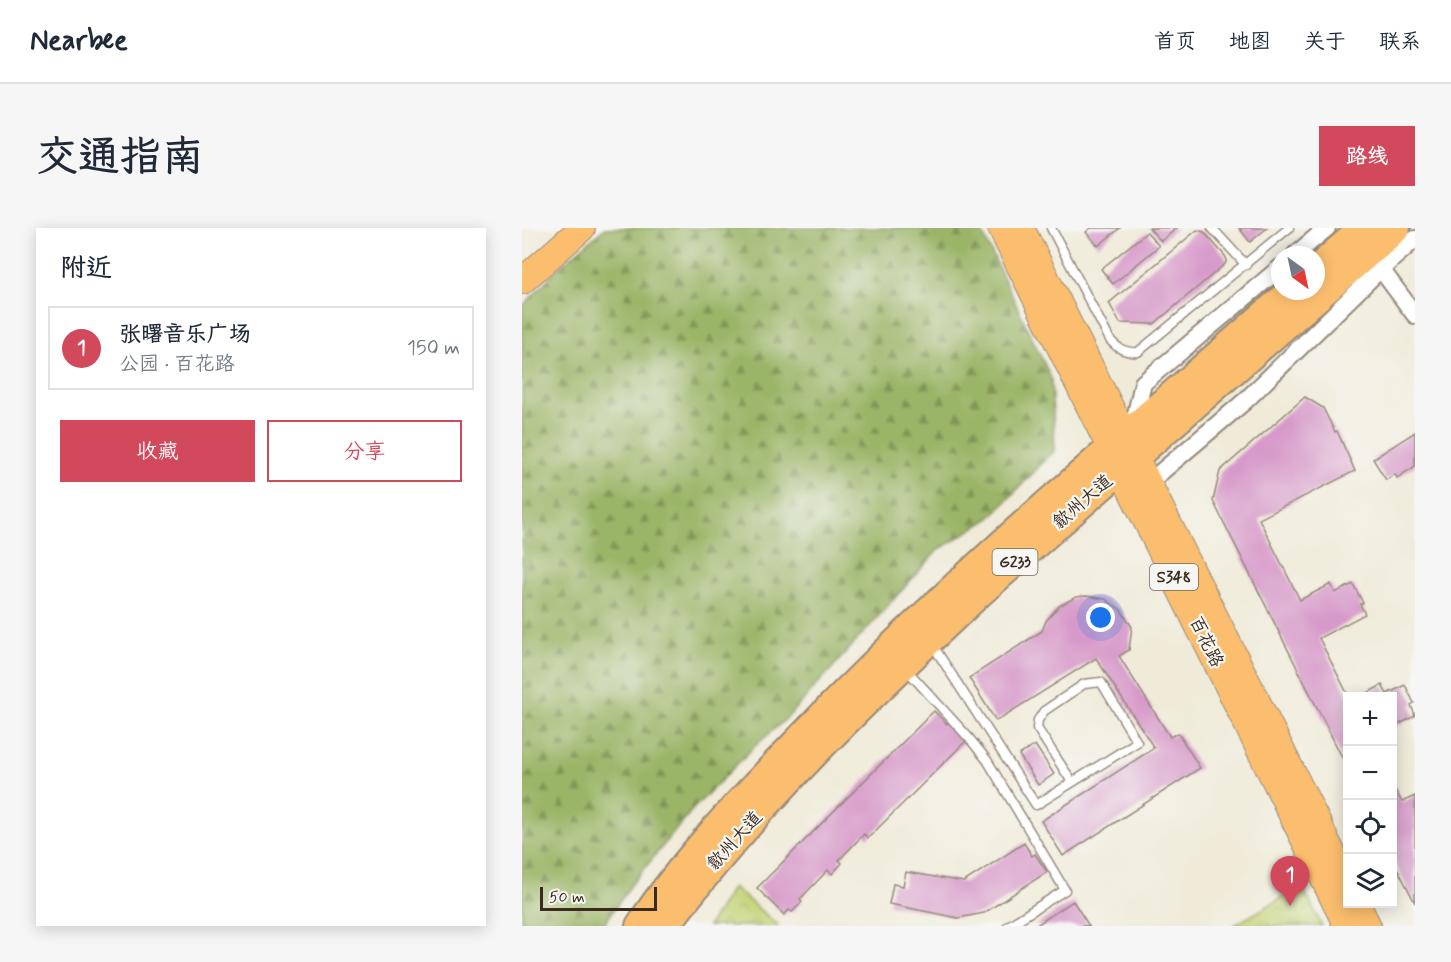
<!DOCTYPE html>
<html lang="zh">
<meta charset="utf-8">
<style>
:root{--surface:#fff;--page:#f6f6f7;--text:#1f2937;--muted:#747a83;--line:#e0e1e3;--accent:#d1495b}
body{margin:0;font-family:Mynerve,"LXGW WenKai TC",sans-serif;background:var(--page);color:var(--text)}
.controls{position:absolute;right:18px;bottom:18px;display:grid;overflow:hidden;border-radius:0px;box-shadow:0 3px 15px #0003}
.controls button{width:54px;height:54px;display:grid;place-items:center;padding:0;border:0;border-bottom:2px solid var(--line);background:var(--surface);color:var(--text);font:30px sans-serif}
.compass{position:absolute;left:749px;top:18px;width:54px;height:54px;border-radius:50%;background:var(--surface);box-shadow:0 3px 15px #0003;rotate:147deg}
.scale{position:absolute;left:18px;bottom:15px;width:117px;box-sizing:border-box;padding-left:6px;border:3px solid #3b2a1e;border-top:0;font-size:16px;line-height:21px;white-space:nowrap;color:#3b2a1e;-webkit-text-stroke:4px #f6f6f2;paint-order:stroke}
.you{position:absolute;left:579px;top:390px;width:21px;height:21px;margin:-15px;border:4px solid #fff;border-radius:50%;background:#1a73e8;box-shadow:0 0 0 9px #1a73e833}
.badge{display:grid;place-items:center;width:39px;height:39px;border-radius:50%;background:var(--accent);color:#fff;font-size:20px;font-weight:700}
.pin{position:absolute;translate:-50% -50px;filter:drop-shadow(0 2px 3px #0008)}
.pin::after{content:'';position:absolute;top:32px;width:21px;height:18px;background:inherit;clip-path:polygon(0 0,100% 0,50% 100%)}
.list{margin:0;padding:0;list-style:none}
h2{display:flex;justify-content:space-between;align-items:center;height:78px;margin:0;padding:0 24px;font-size:26px}
h2 small{font-size:20px;font-weight:400;color:var(--muted)}
.list li{display:grid;grid-template-columns:39px 1fr auto;gap:18px;align-items:center;box-sizing:border-box;height:84px;margin:0 12px 12px;padding:0 12px;border:2px solid var(--line);border-radius:0px}
.list b{display:block;font-size:22px;white-space:nowrap}
.list p{margin:0;font-size:20px;white-space:nowrap;color:var(--muted)}
.list em{font-size:20px;font-style:normal;color:var(--muted)}
.actions{display:flex;gap:12px;padding:18px 24px}
.actions a{flex:1;padding:14px 0;border:2px solid var(--accent);border-radius:0px;text-align:center;font-size:21px;color:var(--accent)}
.actions .main{background:var(--accent);color:#fff}
.icon{flex:none;width:33px;height:33px;fill:none;stroke:currentColor;stroke-width:2;stroke-linecap:round;stroke-linejoin:round}
.map{position:relative;flex:none;width:893px;height:698px;overflow:hidden;border-radius:0px}
header{display:flex;align-items:center;gap:36px;box-sizing:border-box;height:84px;padding:0 30px;background:var(--surface);border-bottom:2px solid var(--line)}
header strong{font-size:28px}
nav{display:flex;gap:33px;margin-inline-start:auto;font-size:21px}
.intro{display:flex;align-items:center;justify-content:space-between;box-sizing:border-box;height:144px;padding:0 36px}
h1{margin:0;font-size:42px}
.button{padding:15px 27px;border-radius:0px;background:var(--accent);color:#fff;font-size:21px;font-weight:700}
main{display:flex;gap:36px;padding:0 36px}
aside{flex:1;background:var(--surface);border-radius:0px;box-shadow:0 3px 15px #0003}
.map>svg:first-child{display:block}
.forest{fill:url(#forest-firs);stroke:#6b7042;stroke-width:1.5}
.park{fill:url(#park-crowns);stroke:#807e4a;stroke-width:1.5}
.building{fill:#d799c9}
.lines{fill:none;stroke-linecap:round;stroke-linejoin:round}
.lane-casing{stroke:#968a7c;stroke-width:11}
.street-casing{stroke:#968a7c;stroke-width:20}
.primary-casing{stroke:#968a7c;stroke-width:28}
.highway-casing{stroke:#968a7c;stroke-width:32}
.lane{stroke:#fff;stroke-width:8}
.street{stroke:#fff;stroke-width:16}
.primary{stroke:#fbbe6e;stroke-width:26}
.highway{stroke:#fbbe6e;stroke-width:28}
.labels{text-anchor:middle;dominant-baseline:central;stroke-width:4.5;stroke-linejoin:round;paint-order:stroke}
.shield{fill:#f6f6f2;stroke:#73675e;stroke-width:1.5}
.shield-label{font-size:16px;font-weight:bold;fill:#3b2a1e}
.street-label{font-size:18px;fill:#3b2a1e;stroke:#f6f6f2}
</style>
<header>
<strong>Nearbee</strong>
<nav><a>首页</a><a>地图</a><a>关于</a><a>联系</a></nav>
</header>
<div class="intro"><h1>交通指南</h1><a class="button">路线</a></div>
<main>
<aside>
<h2>附近<small></small></h2>
<ul class="list">
<li><span class="badge">1</span><div><b>张曙音乐广场</b><p>公园 · 百花路</p></div><em>150 m</em></li>
</ul>
<div class="actions"><a class="main">收藏</a><a>分享</a></div>
</aside>
<div class="map">
<svg width="893" height="698" viewBox="0 0 893 698">
<defs>
<pattern id="forest-firs" width="22" height="20" patternUnits="userSpaceOnUse" patternTransform="scale(1.5)"><rect width="22" height="20" fill="#9bb567"/><path d="M5 1l3.5 6h-7zM16 11l3.5 6h-7z" fill="#809354"/></pattern>
<pattern id="park-crowns" width="20" height="18" patternUnits="userSpaceOnUse" patternTransform="scale(1.5)"><rect width="20" height="18" fill="#c4d376"/><path d="M2 6a3 3 0 1 1 6 0M12 15a3 3 0 1 1 6 0" fill="none" stroke="#a9b566"/></pattern>
</defs>
<rect width="100%" height="100%" fill="#f6f6f2"/>
<filter id="ink" filterUnits="userSpaceOnUse"><feTurbulence type="fractalNoise" baseFrequency=".0167" numOctaves="2"/><feDisplacementMap in="SourceGraphic" scale="12" xChannelSelector="R" yChannelSelector="G"/><feConvolveMatrix kernelMatrix="1 2 1 2 8 2 1 2 1" color-interpolation-filters="sRGB"/></filter>
<filter id="wash" filterUnits="userSpaceOnUse"><feTurbulence type="fractalNoise" baseFrequency=".008" numOctaves="4" result="noise"/><feDisplacementMap in="SourceGraphic" scale="24" xChannelSelector="R" yChannelSelector="G"/><feGaussianBlur stdDeviation="1.35" result="paint"/><feColorMatrix in="noise" values="0 0 0 0 0 0 0 0 0 0 0 0 0 0 0 0 0 1.4 0 .05"/><feComposite in="paint" operator="in"/></filter>
<g filter="url(#wash)">
<rect width="100%" height="100%" fill="#f0ebd9"/>
<path class="forest" d="M83,0H458L529,150L533,222L468,290L416,322L266,489L232,519L170,582L109,657L81,698H0V79L35,41Z"/>
<path class="park" d="M780,658L800,698H711Z
M211,659L257,698H186Z"/>
<g id="blocks">
<path class="building" d="M569,0H598L576,18L564,4Z
M627,0H655L639,13Z
M717,0H745L728,14Z
M675,2L682,4L703,28L705,32L703,36L632,96L598,95L587,75Z
M625,4L637,18L591,56L579,41Z
M783,169L801,180L813,204L815,203L833,243L737,291L778,372L809,356L813,365L831,356L841,375L838,376L843,386L797,410L827,469L826,541L691,273L698,243Z
M893,204V238L875,250L873,246L864,252L851,231Z
M564,368L583,371L599,382L610,399L607,422L597,428L648,509L656,505L678,540L541,628L519,593L632,520L574,430L474,493L447,450L520,403L524,393L537,378L554,369Z
M860,457L865,466L883,457L892,475L889,477L893,488L870,500V469H838Z
M412,483L425,496L428,493L446,511L346,610L342,606L317,632L320,635L310,646L306,642L278,671L280,674L270,684L267,682L262,687L235,660Z
M513,517L532,546L516,557L497,527Z
M870,556L880,574L893,568V675L870,630Z
M502,615L510,628L513,626L525,644L462,685L436,690L367,676L371,656L381,658L384,644L442,654Z
M551,673L567,698H513Z"/>
</g>
</g>
<g filter="url(#ink)">
<use href="#blocks" fill-opacity="0" stroke="#968a7c" stroke-width="1.5"/>
<g class="lines">
<defs>
<path id="lane" d="M529,0L588,112C596,121 604,125 616,124L767,0
M690,0L724,37
M410,416L514,577L615,514L579,454L562,456L522,483L516,492L515,500L550,554
M383,440L447,510L465,532L543,662L486,698"/>
<path id="street" d="M773,27L805,0
M853,33L893,87
M611,199L621,155L758,40
M626,255L723,173L849,50L893,11"/>
<path id="primary" d="M479,0L825,698
M499,0L826,656
M0,53L60,0
M835,676L846,698"/>
<path id="highway" d="M794,42L842,0
M118,698C165,627 226,565 285,504C436,346 606,207 770,63
M143,698C234,576 345,470 456,366L874,0"/>
</defs>
<use href="#lane" class="lane-casing"/>
<use href="#street" class="street-casing"/>
<use href="#primary" class="primary-casing"/>
<use href="#highway" class="highway-casing"/>
<use href="#lane" class="lane"/>
<use href="#street" class="street"/>
<use href="#primary" class="primary"/>
<use href="#highway" class="highway"/>
</g>
</g>
<g class="labels">
<g class="shield">
<rect x="470.5" y="321" width="45" height="26" rx="4.5"/>
<rect x="628" y="336" width="48" height="26" rx="4.5"/>
</g>
<g class="shield-label">
<text x="493" y="334">G233</text>
<text x="652" y="349">S348</text>
</g>
<g class="street-label">
<text transform="translate(561 274) rotate(-41)">歙州大道</text>
<text transform="translate(684 414) rotate(64)">百花路</text>
<text transform="translate(213 613) rotate(-48)">歙州大道</text>
</g>
</g>
</svg>
<div class="controls">
<button>+</button>
<button>−</button>
<button><svg class="icon" aria-label="locate" viewBox="0 0 24 24"><circle cx="12" cy="12" r="6"/><path d="M12 2v4M12 18v4M2 12h4M18 12h4"/></svg></button>
<button><svg class="icon" aria-label="layers" viewBox="0 0 24 24"><path d="M12 4l9 5-9 5-9-5zM3 14l9 5 9-5"/></svg></button>
</div>
<svg class="compass" viewBox="-18 -18 36 36"><path d="M0-13l5 13h-10z" fill="#e53935"/><path d="M0 13l5-13h-10z" fill="#747a83"/></svg>
<div class="scale">50 m</div>
<div class="you"></div>
<div class="pin badge" style="left:768px;top:678px">1</div>
</div>
</main>
